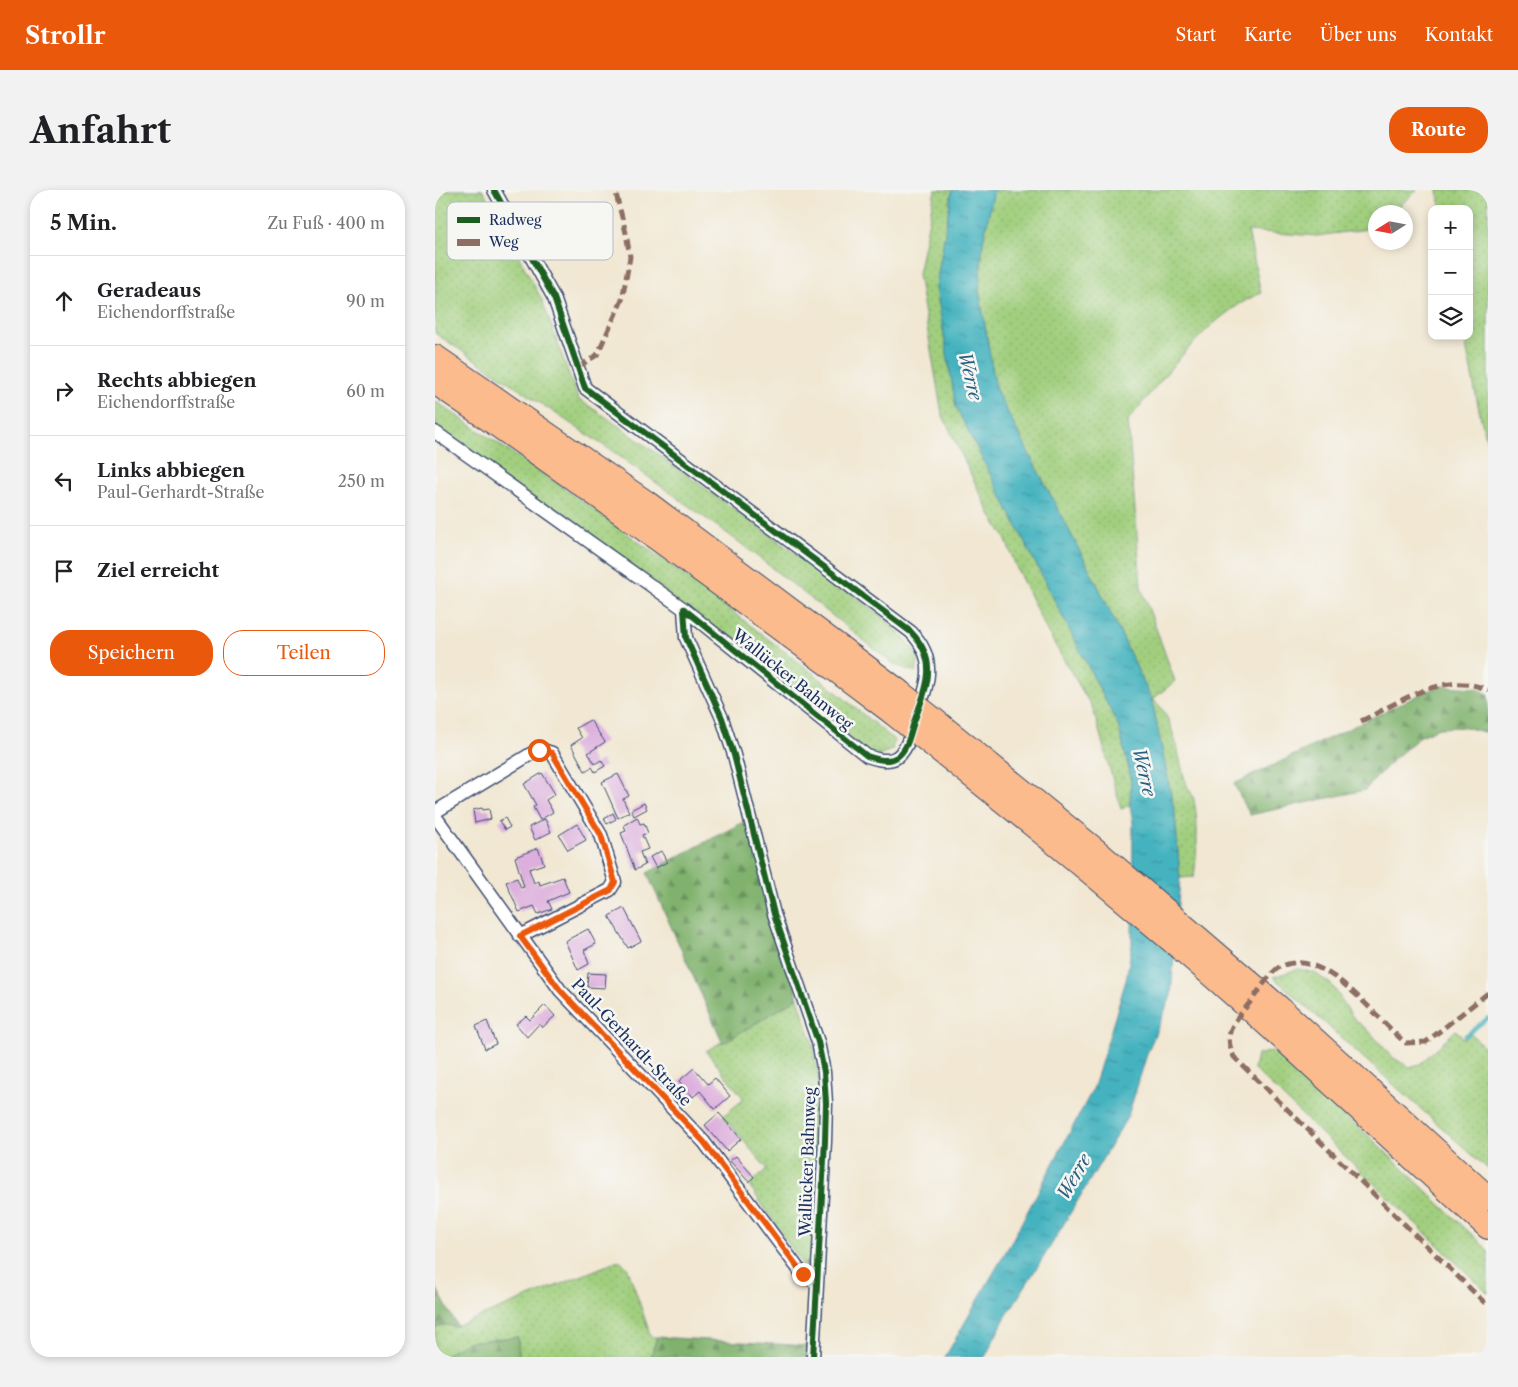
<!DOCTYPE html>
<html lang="de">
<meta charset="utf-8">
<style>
:root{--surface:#fff;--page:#f2f2f2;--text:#202124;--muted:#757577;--line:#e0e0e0;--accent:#ea580c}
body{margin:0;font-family:"Libre Caslon Text",serif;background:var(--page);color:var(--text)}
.controls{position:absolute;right:15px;top:15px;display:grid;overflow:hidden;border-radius:10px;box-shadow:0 2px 8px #0003}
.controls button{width:45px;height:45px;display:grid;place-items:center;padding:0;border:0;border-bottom:1px solid var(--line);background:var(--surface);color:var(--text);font:25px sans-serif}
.compass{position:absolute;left:933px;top:15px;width:45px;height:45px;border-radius:50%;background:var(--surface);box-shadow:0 2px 8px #0003;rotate:259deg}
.stop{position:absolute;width:15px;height:15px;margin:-11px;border:4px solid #ea580c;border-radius:50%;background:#fff}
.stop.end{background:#ea580c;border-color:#fff;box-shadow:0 1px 5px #0008}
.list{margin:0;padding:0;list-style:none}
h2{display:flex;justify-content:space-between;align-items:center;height:65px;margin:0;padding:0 20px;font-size:21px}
h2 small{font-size:16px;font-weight:400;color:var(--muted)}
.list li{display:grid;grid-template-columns:32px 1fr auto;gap:15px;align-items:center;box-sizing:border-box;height:90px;padding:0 20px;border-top:1px solid var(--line)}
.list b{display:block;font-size:19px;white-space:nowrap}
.list p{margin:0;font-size:16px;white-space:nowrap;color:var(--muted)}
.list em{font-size:16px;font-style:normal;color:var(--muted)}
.actions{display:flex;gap:10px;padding:15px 20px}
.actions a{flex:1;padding:11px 0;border:1px solid var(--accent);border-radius:20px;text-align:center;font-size:18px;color:var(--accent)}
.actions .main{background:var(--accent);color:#fff}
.icon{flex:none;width:28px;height:28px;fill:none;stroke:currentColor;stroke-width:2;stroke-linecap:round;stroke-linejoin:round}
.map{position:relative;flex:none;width:1053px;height:1167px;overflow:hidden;border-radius:20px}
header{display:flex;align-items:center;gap:30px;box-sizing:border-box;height:70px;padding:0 25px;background:var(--accent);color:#fff}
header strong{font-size:24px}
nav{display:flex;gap:28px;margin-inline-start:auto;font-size:18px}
.intro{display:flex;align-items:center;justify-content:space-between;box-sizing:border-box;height:120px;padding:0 30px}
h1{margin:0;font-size:35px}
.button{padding:12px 22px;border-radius:20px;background:var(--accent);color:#fff;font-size:18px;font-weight:700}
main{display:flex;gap:30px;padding:0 30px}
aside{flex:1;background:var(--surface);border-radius:20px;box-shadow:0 2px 8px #0003}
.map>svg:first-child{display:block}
.green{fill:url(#green-dots);stroke:#5e7f6e}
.forest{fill:url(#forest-firs);stroke:#4e7066}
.water{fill:url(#water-ripples);stroke:#30718e}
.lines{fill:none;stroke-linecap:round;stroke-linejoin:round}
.stream{stroke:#44b3bf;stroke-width:4}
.building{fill:#ddafdd}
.minor-casing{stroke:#3b4b6f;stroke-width:15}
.motorway-casing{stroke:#3b4b6f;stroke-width:26}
.minor{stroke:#fff;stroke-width:12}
.motorway{stroke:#fbbb8d;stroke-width:24}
.motorway-bridge-casing{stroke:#3b4b6f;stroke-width:26;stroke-linecap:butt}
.motorway-bridge{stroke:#fbbb8d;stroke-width:24}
.quiet{stroke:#8d6e63;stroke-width:5;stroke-dasharray:10 5;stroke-linecap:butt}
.cycleway-casing{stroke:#f6f6f2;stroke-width:9}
.cycleway{stroke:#1b5e20;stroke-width:6}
.route{stroke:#ea580c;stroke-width:6}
.labels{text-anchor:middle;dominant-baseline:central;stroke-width:5;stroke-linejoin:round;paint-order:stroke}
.street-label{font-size:16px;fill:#1b2f5e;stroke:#f6f6f2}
.water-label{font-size:18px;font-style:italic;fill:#295d80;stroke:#f6f6f2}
.key{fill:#f6f6f2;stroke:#b4bac6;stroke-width:1}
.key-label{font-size:14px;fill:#1b2f5e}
</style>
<header>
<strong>Strollr</strong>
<nav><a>Start</a><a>Karte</a><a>Über uns</a><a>Kontakt</a></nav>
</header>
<div class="intro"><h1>Anfahrt</h1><a class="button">Route</a></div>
<main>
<aside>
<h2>5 Min.<small>Zu Fuß · 400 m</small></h2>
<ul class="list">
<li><svg class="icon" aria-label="ahead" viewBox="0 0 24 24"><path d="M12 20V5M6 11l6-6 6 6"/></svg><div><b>Geradeaus</b><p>Eichendorffstraße</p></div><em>90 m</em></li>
<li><svg class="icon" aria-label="right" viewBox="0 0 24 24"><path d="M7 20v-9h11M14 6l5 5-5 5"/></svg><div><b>Rechts abbiegen</b><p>Eichendorffstraße</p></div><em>60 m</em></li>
<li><svg class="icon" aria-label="left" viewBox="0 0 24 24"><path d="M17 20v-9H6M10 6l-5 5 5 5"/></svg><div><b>Links abbiegen</b><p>Paul-Gerhardt-Straße</p></div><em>250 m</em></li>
<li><svg class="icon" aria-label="arrive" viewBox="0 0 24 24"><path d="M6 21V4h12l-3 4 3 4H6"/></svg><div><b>Ziel erreicht</b></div></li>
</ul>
<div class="actions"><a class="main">Speichern</a><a>Teilen</a></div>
</aside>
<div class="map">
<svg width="1053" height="1167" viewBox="0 0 1053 1167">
<defs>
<pattern id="green-dots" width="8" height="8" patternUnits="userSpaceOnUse" patternTransform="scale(1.25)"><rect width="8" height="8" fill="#a1cf7e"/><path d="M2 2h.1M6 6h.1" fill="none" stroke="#8ab26f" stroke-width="1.8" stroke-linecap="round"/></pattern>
<pattern id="forest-firs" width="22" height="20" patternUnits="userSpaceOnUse" patternTransform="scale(1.25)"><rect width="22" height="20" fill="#80b26d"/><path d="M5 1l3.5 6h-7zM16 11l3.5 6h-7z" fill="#68915d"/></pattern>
<pattern id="water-ripples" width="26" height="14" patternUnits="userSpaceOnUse" patternTransform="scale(1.25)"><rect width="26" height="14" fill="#44b3bf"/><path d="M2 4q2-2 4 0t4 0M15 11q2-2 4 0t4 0" fill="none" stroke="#38929e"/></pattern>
</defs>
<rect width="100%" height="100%" fill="#f6f6f2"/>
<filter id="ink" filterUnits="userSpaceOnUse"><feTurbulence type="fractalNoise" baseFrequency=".02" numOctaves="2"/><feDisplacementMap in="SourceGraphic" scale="10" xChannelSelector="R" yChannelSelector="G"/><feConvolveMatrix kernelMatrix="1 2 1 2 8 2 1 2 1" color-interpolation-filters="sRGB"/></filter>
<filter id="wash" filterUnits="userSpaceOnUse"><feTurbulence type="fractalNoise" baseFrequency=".0096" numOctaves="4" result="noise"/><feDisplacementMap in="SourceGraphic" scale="20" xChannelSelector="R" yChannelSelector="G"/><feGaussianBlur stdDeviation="1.12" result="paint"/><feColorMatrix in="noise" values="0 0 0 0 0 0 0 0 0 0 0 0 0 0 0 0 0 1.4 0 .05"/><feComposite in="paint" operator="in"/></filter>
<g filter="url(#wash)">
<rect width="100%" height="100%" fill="#f1e7d2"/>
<path class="green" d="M0,0H48L107,110L143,209L171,227L442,422C462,439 471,447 484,469L481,482L460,475L304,352L177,261L0,143Z
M500,0H517L501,97L521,217L683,535L696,587L695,615L686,619L658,519L612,441L582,379L570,348L556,326L507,224L483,84Z
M559,0H982L958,22H941L940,38L882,46L813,41L826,103C771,126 731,186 693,230L706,397L740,491L717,510C738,519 744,573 751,593C753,599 758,604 759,610C764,634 762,663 759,687L745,688L740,624L717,510L662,394L561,200L544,100L548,52Z
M1003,0H1053V256L1045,225L1029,146H1034V19H1006Z
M0,211L139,305L256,390L388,491L459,550L457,560L443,565L433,562L0,237Z
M863,779L880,783L897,795L919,829L934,841L957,867L974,877L985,874L1021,840L1029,849L1036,844L1053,860V979L838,787Z
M363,808L378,854L386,907L379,1069L374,1075H368L314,995L332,979L288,926L309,909L271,861Z
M837,861L937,949L1053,1060V1103L819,879L822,865Z
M185,1070L193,1079L216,1147H222L216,1167H84L83,1147L32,1152L7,1167H0V1138L6,1135L22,1136Z"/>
<path class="forest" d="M1007,496L1041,498L1053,504V543L1029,537L1004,538L987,545L959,569L930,600L815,625L799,594L992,501Z
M314,629L363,808L288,853L212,683Z
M0,1095L22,1136L7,1135L0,1138Z
M83,1147L84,1167H7L32,1152Z
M222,1147L374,1156L373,1167H216Z"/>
<path class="water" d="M517,0H559L548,52L544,100L561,200L662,394L717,510L740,624L745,688L736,806L713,861L693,926L615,1057L570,1128L550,1167H510L574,1056L659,897L691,790L697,754L698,633L695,615L696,587L683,535L521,217L501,97Z"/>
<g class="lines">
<path class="stream" d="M1030,846L1053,828"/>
</g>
<g id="blocks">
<path class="building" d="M155,530L170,552L153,563L160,574L166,570L170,576L160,582L157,577L150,581L136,555L147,548L141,538Z
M107,583L120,604L111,610L118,622L105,630L98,617L101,615L89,594Z
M183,584L194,606L188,609L194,622L183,628L167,592Z
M209,613L212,619L199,626L196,620Z
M47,618L48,620L54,619L56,629L40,633L38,620Z
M178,623L181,629L172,634L169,629Z
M202,627L205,634L209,633L213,643L207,645L213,659L205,662L210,675L200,680L186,643L191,641L189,635Z
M70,628L75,637L70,640L64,631Z
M110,629L116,642L100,650L94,637Z
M142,634L151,650L133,660L124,645Z
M103,658L109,674L94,679L99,693L104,691L105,695L128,687L134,702L113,711L117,719L103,724L99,716L84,722L71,692L82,688L86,698L89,697L80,667Z
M226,661L232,672L221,678L215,667Z
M189,718L206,751L193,758L174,726Z
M153,739L161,754L149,760L154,774L143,780L130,751Z
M153,783L171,784L170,798L152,797Z
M110,815L120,826L107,838L104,834L92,847L81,834L91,826L95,830Z
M52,831L61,854L50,859L41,836Z
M259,878L273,894L280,888L295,906L280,919L265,901L258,907L244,891Z
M284,923L306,949L292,961L270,935Z
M301,966L319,987L314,992L295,971Z"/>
</g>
</g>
<g filter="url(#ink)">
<use href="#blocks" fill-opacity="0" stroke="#3b4b6f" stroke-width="1"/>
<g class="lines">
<defs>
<path id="minor" d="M0,242L249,419L432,566C441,569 453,573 462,567C473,559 475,544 479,532C491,498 505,472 476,442L150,198L119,108L59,0
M249,419L251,448L287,528L299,565L339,724L383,852L389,882L391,913L390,951L378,1167
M0,622L104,559L117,563L166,645L180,692L175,700L85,746
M0,626L125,800L269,952L368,1085L380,1092"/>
<path id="motorway" d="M0,167L213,314L463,501
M0,192C156,298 307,409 457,522
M850,823L1053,1008
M843,844L1053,1037"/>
</defs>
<use href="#minor" class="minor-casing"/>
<use href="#motorway" class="motorway-casing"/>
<use href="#minor" class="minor"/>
<use href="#motorway" class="motorway"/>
<defs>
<path id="motorway-bridge" d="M463,501L659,659L850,823
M457,522C588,626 719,731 843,844"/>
</defs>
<use href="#motorway-bridge" class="motorway-bridge-casing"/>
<use href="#motorway-bridge" class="motorway-bridge"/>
<path class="quiet" d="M143,177L162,165L187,110L195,67L191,43L180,0
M926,531C966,512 1008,480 1053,500
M1053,803L991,852L971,853C941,830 888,752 843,778C834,784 820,807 812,816C797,835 788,843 799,867L1053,1116
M1045,1167L1053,1160"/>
<defs>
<path id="cycleway" d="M59,0L119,108L150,198L476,442C505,472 491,498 479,532C475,544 473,559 462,567C453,573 441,569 432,566L249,419
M249,419L251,448L287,528L299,565L339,724L383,852L389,882L391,913L390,951L378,1167"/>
</defs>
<use href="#cycleway" class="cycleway-casing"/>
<use href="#cycleway" class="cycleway"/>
</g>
</g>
<g class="lines" filter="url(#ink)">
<path class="route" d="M104,560L117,563L166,645L180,692L176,700L85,746L125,800L269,952L368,1084"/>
</g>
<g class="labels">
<g class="street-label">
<text transform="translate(358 489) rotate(39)">Wallücker Bahnweg</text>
<text transform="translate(197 852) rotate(47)">Paul-Gerhardt-Straße</text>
<text transform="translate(372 972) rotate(-88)">Wallücker Bahnweg</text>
</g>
<g class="water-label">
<text transform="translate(535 186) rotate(76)">Werre</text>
<text transform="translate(709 582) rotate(77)">Werre</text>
<text transform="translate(639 987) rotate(-60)">Werre</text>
</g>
</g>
<rect x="12" y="12" width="166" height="58" rx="8" class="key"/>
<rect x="22" y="27" width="23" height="6" fill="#1b5e20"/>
<rect x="22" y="49" width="23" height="7" fill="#8d6e63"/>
<g class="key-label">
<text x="54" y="35">Radweg</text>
<text x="54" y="57">Weg</text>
</g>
</svg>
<div class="controls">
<button>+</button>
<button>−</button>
<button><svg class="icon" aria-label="layers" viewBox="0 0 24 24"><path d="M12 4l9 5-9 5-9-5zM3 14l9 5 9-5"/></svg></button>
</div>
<svg class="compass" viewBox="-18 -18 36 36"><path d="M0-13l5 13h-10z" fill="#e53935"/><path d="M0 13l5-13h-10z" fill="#757577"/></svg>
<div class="stop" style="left:104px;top:560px"></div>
<div class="stop end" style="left:368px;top:1084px"></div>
</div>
</main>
